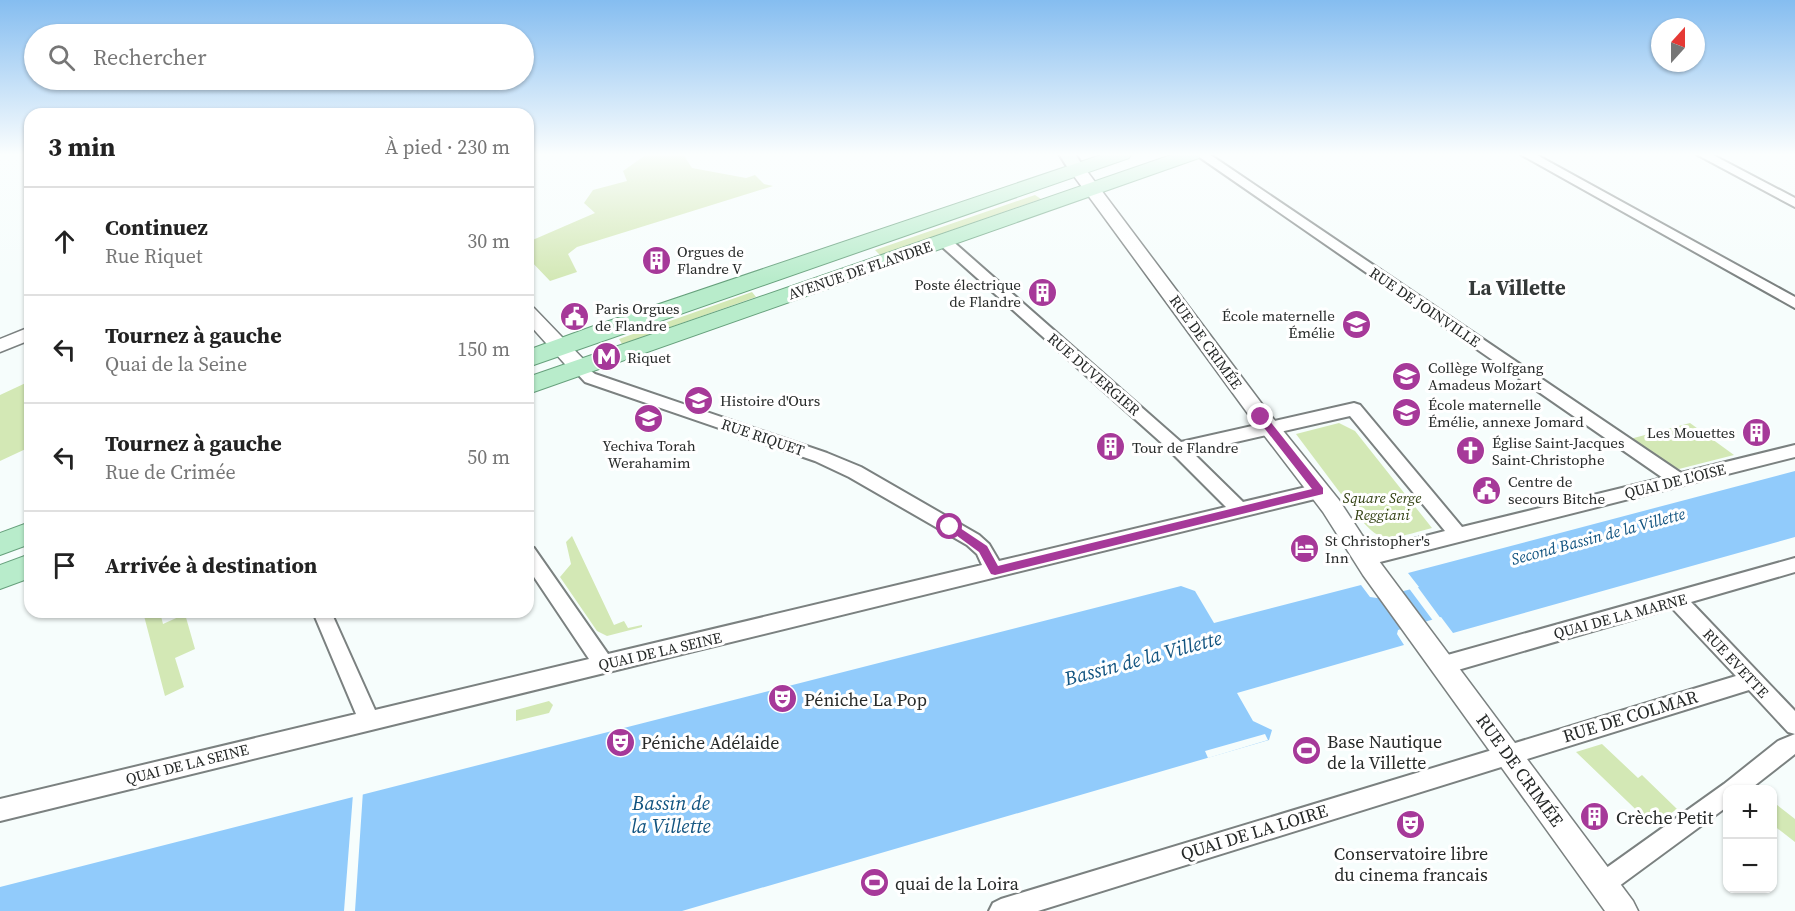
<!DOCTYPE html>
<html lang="fr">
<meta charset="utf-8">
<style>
:root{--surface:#fff;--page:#f6f6f6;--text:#222;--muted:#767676;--line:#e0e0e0}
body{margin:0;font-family:"Source Serif 4",serif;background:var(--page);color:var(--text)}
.controls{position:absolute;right:18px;bottom:18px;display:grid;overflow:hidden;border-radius:12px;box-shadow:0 2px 4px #0004}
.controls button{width:54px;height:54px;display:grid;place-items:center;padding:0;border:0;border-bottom:2px solid var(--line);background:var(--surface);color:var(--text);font:30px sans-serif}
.compass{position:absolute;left:1651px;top:18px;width:54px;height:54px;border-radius:50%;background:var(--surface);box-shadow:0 2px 4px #0004;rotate:21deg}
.stop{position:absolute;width:18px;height:18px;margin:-14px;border:4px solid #a63999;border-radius:50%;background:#fff}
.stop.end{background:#a63999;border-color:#fff;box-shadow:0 2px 6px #0008}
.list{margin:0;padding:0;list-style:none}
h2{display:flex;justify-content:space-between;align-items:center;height:78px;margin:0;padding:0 24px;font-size:26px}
h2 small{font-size:20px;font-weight:400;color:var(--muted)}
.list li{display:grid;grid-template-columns:39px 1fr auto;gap:18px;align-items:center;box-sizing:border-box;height:108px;padding:0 24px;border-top:2px solid var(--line)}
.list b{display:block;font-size:22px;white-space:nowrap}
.list p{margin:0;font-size:20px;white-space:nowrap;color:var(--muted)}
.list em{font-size:20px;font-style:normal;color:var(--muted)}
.icon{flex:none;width:33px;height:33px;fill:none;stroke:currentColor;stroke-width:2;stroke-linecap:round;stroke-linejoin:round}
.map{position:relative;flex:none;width:1795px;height:911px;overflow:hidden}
.search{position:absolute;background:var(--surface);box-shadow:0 2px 4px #0004;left:24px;top:24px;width:510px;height:66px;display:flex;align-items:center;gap:15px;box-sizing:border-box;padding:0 21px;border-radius:33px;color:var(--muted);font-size:22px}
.panel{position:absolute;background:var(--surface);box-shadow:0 2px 4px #0004;left:24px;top:108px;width:510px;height:510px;border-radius:18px}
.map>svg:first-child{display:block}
.green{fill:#d3e8b5}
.water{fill:#91cbfb}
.pier{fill:#f6fdfc}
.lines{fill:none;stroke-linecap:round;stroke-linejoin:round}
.minor-casing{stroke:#7b8180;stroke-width:4}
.tertiary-casing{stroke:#7b8180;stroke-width:3}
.secondary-casing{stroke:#7b8180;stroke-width:4}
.primary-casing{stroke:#66a07c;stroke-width:2}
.minor{fill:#fff;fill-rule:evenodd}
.tertiary{fill:#fff;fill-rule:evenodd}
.secondary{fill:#dbf6e5;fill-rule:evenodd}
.primary{fill:#b8eccb;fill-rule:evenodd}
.route{fill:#a63999}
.labels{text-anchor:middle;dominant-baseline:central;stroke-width:6;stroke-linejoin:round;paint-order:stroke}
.poi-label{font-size:15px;fill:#272a29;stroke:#fff;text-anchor:start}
.street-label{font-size:15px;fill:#272a29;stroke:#fff}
.park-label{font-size:15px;font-style:italic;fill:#314011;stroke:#fff}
.water-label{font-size:16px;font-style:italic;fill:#125480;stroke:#fff}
.near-poi-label{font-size:18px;fill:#272a29;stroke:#fff;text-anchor:start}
.near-street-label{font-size:18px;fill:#272a29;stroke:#fff}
.near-water-label{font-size:20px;font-style:italic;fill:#125480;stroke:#fff}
.district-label{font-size:21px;font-weight:bold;fill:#343938;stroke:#fff}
</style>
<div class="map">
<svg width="1795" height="911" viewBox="0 0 1795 911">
<rect width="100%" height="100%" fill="#f6fdfc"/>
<path class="green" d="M647,154H683L692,168L746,178L755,175L764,184L773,186L577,247L568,254L577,272L550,281L528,258V242L595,213L584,203L593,190L627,181L623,171Z
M1035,195L1041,199L880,255L875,250Z
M752,292L756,297L622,344L619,339Z
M30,381V447L0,461V395Z
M1339,423L1355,431L1432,528C1382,541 1381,547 1349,504L1352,503L1344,493L1341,494L1296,434Z
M1690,423L1734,455L1679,469L1671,467L1630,439Z
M572,536L614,625L624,621L628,628L642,625V627L607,636L597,631L560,577L571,564L566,542Z
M143,612H160L163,624L185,614L195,649L175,658L184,687L165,696Z
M549,701L553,705L549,713L516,721V710Z
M1602,744L1638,778L1642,775L1677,809L1653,826L1576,752Z
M1772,801L1795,819V842L1773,825Z"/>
<path class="water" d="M1795,471V537L1453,633L1441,617L1398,630L1397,634L1404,645L1237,693L1253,721L1272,730L1269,740L682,911H0V887L1181,586L1195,591L1214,623L1361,585L1370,597L1377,598L1419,587L1408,573Z"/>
<path class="pier" d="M1406,571L1447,627L1455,636L1451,635L1440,620L1434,622L1408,587L1414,585Z
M1265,734L1268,740L1208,758L1205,751Z
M363,791L355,911H344L353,794Z"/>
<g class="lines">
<defs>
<path id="minor" d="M1195,154H1209L1681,473L1795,445V457L1376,563L1370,561L1350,542L1353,537C1364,533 1370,541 1379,548L1445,531L1350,416L1192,452L1243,502L1319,484L1325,486L1328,491L1325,496L1319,498L0,821V799L356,714L313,612H331L375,710L589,659L528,568V546L534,548L608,654L982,565L977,554L967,545L849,477L815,461L585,382L572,368L580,363L595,374L827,453L861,467L979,535L989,544L999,561L1226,507L1164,445L939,244L937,241L944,237L949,238L1181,442L1354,403L1360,405L1462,527L1663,478Z
M1520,154H1535L1795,297V308Z
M1696,154H1711L1795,198V207Z
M1795,558V572L1691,602L1795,711V754L1749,790H1728V806L1611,892L1603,895L1595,892L1592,884L1595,876L1724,784L1778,741L1795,734L1788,732L1749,690L1038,911H989L993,903L1001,899L1736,676L1672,608L1444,674L1437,671L1434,665L1437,659L1444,656Z"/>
<path id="tertiary" d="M1077,164L1083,166L1268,412L1339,500L1379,561L1633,901L1638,911H1605L1363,575L1323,512L1254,422L1071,172L1069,169Z
M528,306L534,308L587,363L590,368L587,373H573L528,323Z
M30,327V340L0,352V339Z"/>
<path id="secondary" d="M1059,154H1075L1085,169L1083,173H1071Z"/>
<path id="primary" d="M1104,154H1131L1129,158L528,367V350L591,327Z
M1174,154H1201L1199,158L528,394V377Z
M30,522V544L0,555V533Z
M30,554V578L0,589V565Z"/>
</defs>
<use href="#minor" class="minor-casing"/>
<use href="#tertiary" class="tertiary-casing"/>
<use href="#secondary" class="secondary-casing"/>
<use href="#primary" class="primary-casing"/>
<use href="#minor" class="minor"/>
<use href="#tertiary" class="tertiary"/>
<use href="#secondary" class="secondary"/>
<use href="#primary" class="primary"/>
</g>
<linearGradient id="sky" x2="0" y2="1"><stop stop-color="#85bdf0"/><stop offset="0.55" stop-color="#fbfefe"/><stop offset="1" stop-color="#fbfefe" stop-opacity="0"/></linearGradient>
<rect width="1795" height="281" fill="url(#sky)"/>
<path class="route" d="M1258,415H1265L1323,488V494L995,575L991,574L979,552L945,527L950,523L954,524L987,546L998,566L1312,489L1258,420Z"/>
<defs>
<symbol id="building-disc" viewBox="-11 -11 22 22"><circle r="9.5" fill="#a63999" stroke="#fff"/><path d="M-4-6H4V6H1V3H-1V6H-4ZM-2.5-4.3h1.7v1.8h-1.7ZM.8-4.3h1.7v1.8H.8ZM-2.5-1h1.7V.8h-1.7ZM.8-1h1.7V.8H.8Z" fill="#fff"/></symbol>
<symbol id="civic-disc" viewBox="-11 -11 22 22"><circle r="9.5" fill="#a63999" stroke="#fff"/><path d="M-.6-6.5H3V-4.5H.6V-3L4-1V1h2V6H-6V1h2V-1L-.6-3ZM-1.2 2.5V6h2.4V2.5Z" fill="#fff"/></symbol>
<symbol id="school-disc" viewBox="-11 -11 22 22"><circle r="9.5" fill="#a63999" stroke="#fff"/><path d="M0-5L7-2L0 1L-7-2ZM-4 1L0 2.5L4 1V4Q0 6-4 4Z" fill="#fff"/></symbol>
<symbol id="metro-disc" viewBox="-11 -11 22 22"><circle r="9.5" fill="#a63999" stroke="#fff"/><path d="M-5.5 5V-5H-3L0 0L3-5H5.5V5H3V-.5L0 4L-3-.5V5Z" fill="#fff"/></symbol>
<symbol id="church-disc" viewBox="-11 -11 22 22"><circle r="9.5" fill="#a63999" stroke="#fff"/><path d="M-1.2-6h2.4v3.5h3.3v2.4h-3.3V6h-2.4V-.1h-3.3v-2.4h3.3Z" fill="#fff"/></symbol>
<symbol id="hotel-disc" viewBox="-11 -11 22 22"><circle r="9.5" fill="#a63999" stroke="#fff"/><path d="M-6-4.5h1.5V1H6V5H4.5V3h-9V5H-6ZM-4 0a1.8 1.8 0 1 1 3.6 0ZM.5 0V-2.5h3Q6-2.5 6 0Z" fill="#fff"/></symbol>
<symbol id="theatre-disc" viewBox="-11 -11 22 22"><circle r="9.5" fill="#a63999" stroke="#fff"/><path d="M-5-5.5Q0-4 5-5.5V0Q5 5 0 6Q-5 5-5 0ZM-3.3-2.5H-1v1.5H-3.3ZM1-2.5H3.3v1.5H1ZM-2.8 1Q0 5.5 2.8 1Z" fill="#fff"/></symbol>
<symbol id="stadium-disc" viewBox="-11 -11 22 22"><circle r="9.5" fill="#a63999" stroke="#fff"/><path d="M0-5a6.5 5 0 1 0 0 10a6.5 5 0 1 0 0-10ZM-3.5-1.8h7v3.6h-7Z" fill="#fff"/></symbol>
</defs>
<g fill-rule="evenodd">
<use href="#building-disc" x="640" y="244" width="33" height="33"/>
<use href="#building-disc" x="1026" y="276" width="33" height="33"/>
<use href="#civic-disc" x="558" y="300" width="33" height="33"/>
<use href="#school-disc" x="1340" y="308" width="33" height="33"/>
<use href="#metro-disc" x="590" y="340" width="33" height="33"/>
<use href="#school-disc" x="1390" y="360" width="33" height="33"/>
<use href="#school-disc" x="682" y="384" width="33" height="33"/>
<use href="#school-disc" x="1390" y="396" width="33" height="33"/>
<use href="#school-disc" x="632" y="402" width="33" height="33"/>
<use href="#building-disc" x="1740" y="416" width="33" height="33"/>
<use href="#building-disc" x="1094" y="430" width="33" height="33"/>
<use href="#church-disc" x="1454" y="434" width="33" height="33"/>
<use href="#civic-disc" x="1470" y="474" width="33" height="33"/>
<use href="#hotel-disc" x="1288" y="532" width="33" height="33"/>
<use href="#theatre-disc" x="766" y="682" width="33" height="33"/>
<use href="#theatre-disc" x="604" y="726" width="33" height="33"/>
<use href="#stadium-disc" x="1290" y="734" width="33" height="33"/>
<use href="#building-disc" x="1578" y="800" width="33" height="33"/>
<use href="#theatre-disc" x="1394" y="808" width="33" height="33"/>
<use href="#stadium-disc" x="858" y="866" width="33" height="33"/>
</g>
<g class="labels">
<g class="poi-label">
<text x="677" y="251">Orgues de<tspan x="677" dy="17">Flandre V</tspan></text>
<text x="1021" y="284" text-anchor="end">Poste électrique<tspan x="1021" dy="17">de Flandre</tspan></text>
<text x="595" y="308">Paris Orgues<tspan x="595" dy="17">de Flandre</tspan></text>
<text x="1335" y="315" text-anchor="end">École maternelle<tspan x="1335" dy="17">Émélie</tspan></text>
<text x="627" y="357">Riquet</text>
<text x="1428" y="367">Collège Wolfgang<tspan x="1428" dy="17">Amadeus Mozart</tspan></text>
<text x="720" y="400">Histoire d'Ours</text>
<text x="1428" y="404">École maternelle<tspan x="1428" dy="17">Émélie, annexe Jomard</tspan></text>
<text x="1735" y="432" text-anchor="end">Les Mouettes</text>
<text x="1492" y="442">Église Saint-Jacques<tspan x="1492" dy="17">Saint-Christophe</tspan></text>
<text x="649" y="445" text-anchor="middle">Yechiva Torah<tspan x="649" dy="17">Werahamim</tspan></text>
<text x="1132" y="447">Tour de Flandre</text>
<text x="1508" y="481">Centre de<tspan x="1508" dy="17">secours Bitche</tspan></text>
<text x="1325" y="540">St Christopher's<tspan x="1325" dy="17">Inn</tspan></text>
</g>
<g class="street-label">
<text transform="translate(860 270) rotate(-19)">AVENUE DE FLANDRE</text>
<text transform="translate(1425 307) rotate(34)">RUE DE JOINVILLE</text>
<text transform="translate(1206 342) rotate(54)">RUE DE CRIMÉE</text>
<text transform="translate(1094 374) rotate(41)">RUE DUVERGIER</text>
<text transform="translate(763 437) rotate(19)">RUE RIQUET</text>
<text transform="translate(1675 481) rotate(-14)">QUAI DE L'OISE</text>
<text transform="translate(1620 616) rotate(-15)">QUAI DE LA MARNE</text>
<text transform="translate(660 651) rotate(-13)">QUAI DE LA SEINE</text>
<text transform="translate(1736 663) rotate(47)">RUE EVETTE</text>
<text transform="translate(187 764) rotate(-14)">QUAI DE LA SEINE</text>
</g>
<g class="park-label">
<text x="1382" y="497">Square Serge<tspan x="1382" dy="17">Reggiani</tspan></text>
</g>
<g class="water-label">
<text transform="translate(1598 536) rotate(-15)">Second Bassin de la Villette</text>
</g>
<g class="near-poi-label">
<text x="804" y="699">Péniche La Pop</text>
<text x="1327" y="741">Base Nautique<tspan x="1327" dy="21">de la Villette</tspan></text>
<text x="641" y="742">Péniche Adélaide</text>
<text x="1616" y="817">Crèche Petit</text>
<text x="1411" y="853" text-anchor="middle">Conservatoire libre<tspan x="1411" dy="21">du cinema francais</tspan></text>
<text x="895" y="883">quai de la Loira</text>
</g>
<g class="near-street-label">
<text transform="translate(1630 716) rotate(-17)">RUE DE COLMAR</text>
<text transform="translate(1520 770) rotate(54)">RUE DE CRIMÉE</text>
<text transform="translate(1254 832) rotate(-17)">QUAI DE LA LOIRE</text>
</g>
<g class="near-water-label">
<text transform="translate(1143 658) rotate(-15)">Bassin de la Villette</text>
<text x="671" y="803">Bassin de<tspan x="671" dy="23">la Villette</tspan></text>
</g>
<g class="district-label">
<text x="1517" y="287">La Villette</text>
</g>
</g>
</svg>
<div class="controls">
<button>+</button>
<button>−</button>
</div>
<svg class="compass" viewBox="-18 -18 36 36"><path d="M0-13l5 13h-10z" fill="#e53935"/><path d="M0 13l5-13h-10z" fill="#767676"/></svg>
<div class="stop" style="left:950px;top:527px"></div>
<div class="stop end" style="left:1261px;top:417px"></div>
<div class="search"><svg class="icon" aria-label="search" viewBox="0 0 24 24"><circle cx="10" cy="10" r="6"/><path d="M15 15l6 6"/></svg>Rechercher</div>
<section class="panel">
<h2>3 min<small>À pied · 230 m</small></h2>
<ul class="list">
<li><svg class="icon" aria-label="ahead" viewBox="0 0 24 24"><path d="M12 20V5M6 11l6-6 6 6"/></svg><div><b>Continuez</b><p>Rue Riquet</p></div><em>30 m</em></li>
<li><svg class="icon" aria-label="left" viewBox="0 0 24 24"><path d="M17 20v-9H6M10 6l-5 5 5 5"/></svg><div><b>Tournez à gauche</b><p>Quai de la Seine</p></div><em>150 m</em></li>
<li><svg class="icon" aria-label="left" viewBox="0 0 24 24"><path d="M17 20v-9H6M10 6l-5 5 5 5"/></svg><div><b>Tournez à gauche</b><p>Rue de Crimée</p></div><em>50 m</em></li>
<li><svg class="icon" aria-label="arrive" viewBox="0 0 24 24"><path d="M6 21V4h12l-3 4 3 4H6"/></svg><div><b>Arrivée à destination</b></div></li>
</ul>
</section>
</div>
